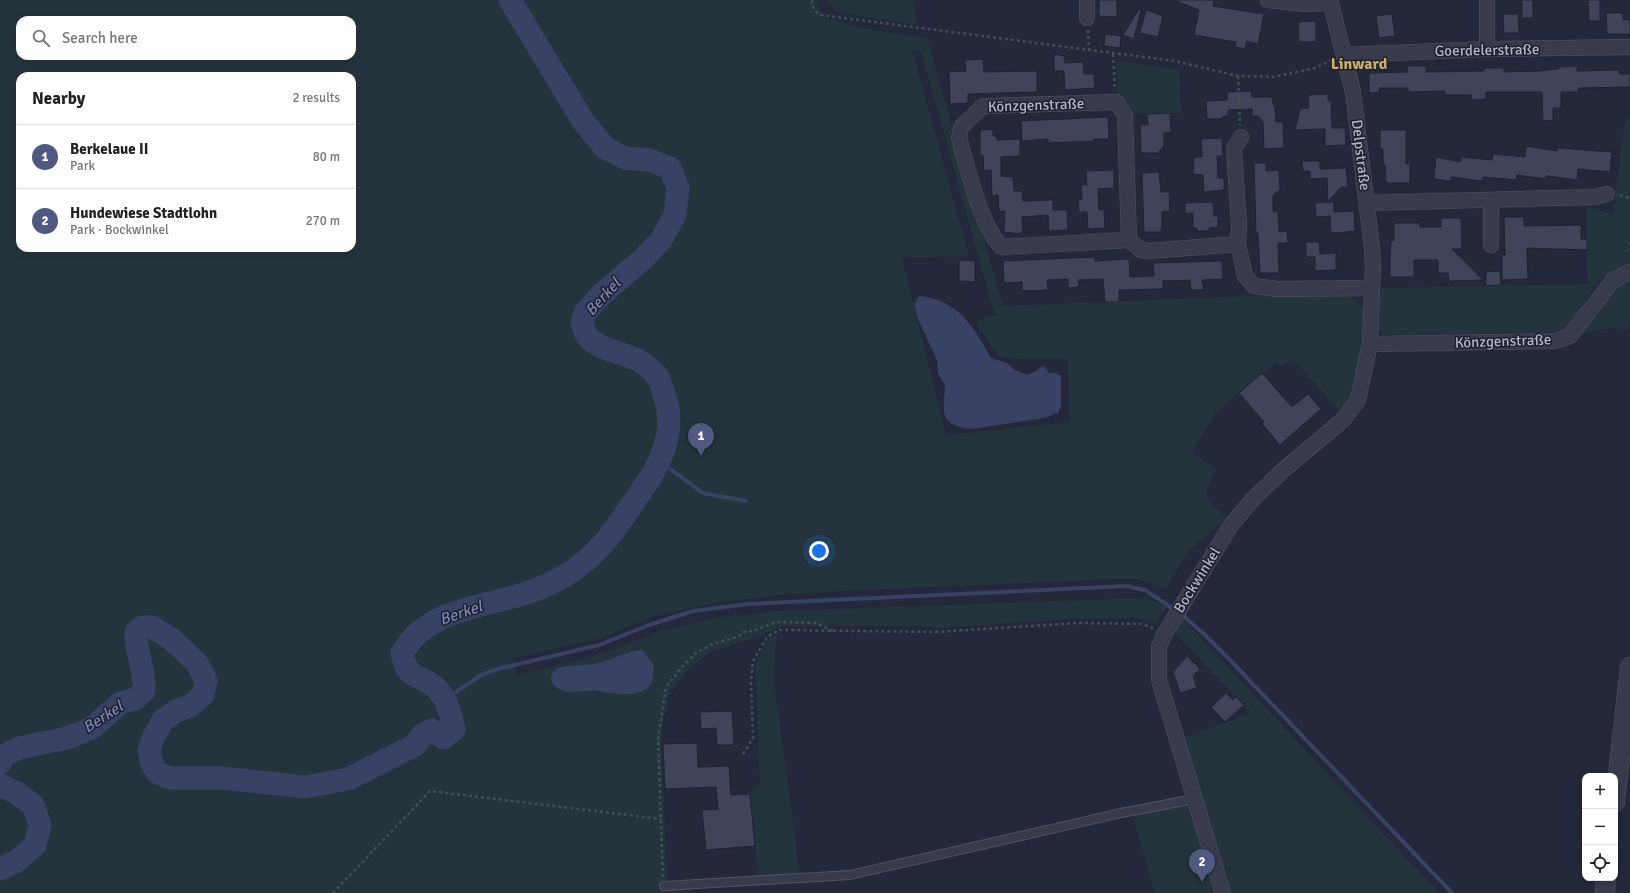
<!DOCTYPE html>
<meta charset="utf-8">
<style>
:root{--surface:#fff;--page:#f2f2f2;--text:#222;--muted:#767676;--line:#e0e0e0;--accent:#515881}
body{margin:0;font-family:Signika,sans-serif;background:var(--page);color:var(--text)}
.controls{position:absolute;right:12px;bottom:12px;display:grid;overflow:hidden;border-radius:8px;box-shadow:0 2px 6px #0003}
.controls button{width:36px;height:36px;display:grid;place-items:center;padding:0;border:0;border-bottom:1px solid var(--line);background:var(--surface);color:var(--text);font:20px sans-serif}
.you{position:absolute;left:819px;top:551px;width:14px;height:14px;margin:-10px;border:3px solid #fff;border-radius:50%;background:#1a73e8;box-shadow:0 0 0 6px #1a73e833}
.badge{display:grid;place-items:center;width:26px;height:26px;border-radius:50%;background:var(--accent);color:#fff;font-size:13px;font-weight:700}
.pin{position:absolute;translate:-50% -33px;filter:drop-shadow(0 1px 2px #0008)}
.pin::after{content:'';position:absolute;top:21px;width:14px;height:12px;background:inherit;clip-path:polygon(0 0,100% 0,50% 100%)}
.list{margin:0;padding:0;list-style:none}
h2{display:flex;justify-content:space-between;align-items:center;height:52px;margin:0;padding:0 16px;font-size:17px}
h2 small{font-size:13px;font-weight:400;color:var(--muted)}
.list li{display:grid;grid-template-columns:26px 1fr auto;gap:12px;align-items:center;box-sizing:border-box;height:64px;padding:0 16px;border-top:1px solid var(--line)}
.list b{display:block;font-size:15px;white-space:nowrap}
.list p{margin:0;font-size:13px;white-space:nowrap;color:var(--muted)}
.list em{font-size:13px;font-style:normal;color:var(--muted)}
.icon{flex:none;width:22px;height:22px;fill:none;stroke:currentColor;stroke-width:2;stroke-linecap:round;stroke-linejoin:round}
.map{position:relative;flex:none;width:1630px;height:893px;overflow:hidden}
.search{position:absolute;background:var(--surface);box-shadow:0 2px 6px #0003;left:16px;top:16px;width:340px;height:44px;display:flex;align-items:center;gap:10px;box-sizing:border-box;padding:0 14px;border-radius:12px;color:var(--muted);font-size:15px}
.panel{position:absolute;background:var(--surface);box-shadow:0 2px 6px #0003;left:16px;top:72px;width:340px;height:180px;border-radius:12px}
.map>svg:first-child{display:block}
.green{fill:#25343c;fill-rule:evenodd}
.water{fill:#394164}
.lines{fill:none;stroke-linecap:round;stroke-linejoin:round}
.stream{stroke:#394164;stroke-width:4}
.river{stroke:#394164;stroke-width:23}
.building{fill:#3f445b;stroke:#1e2232}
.service-casing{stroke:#525666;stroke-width:10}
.minor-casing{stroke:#525666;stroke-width:16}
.tertiary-casing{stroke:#525666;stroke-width:20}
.path{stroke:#405056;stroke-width:2.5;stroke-dasharray:3 3;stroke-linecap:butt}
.service{stroke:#373b4b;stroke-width:8}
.minor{stroke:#373b4b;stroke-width:15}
.tertiary{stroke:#373b4b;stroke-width:19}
.labels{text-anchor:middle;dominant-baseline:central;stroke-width:3;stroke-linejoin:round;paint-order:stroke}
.street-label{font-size:15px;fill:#b2b6c7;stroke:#1c2030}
.neighbourhood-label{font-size:16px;font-weight:bold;fill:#d1ac63;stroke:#1c2030}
.water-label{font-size:16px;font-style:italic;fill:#7b86ae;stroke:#1c2030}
</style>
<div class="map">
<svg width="1630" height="893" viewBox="0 0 1630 893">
<rect width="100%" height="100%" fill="#23283b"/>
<path class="green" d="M0,0H817C817,5 819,10 823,14C837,26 906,36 927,38L1003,306L1346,292L1366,311L1356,390L1341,413L1294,360L1280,366L1277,362L1216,412L1192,452L1217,470C1201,494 1204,501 1227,517L1187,552L1166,589L1138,579H1112L842,591L788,594L715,603L651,617L601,638L515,658V675L578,660L611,650L661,631L712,618L776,611L1146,598L1167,607L1156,624L1138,618L1075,619L936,628L920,626H785L769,631L760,636L712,652L690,667L669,695L661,731L667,889L685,888V893H0ZM20,20H352V56H20ZM912,50L921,51L995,316H987L976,323L998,356L1019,359H1068L1070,422L946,435L902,258L969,256ZM20,76H352V248H20ZM631,651L643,692L627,694L583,691L573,666C594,664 613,661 631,651Z
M828,0H913L917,25L842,13L835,10Z
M1116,61L1179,70L1181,113L1132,114L1131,108L1118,96Z
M1625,119H1630V263C1618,267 1605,275 1596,285C1583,299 1577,329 1555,332L1385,335L1377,327L1381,288L1587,284L1586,208H1594L1613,215Z
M1620,283H1630V315L1628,332C1613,324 1597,331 1581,334Z
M1181,617L1439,893H1232L1183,738L1251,713L1173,631Z
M776,635L774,681L800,875L759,878L750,794L754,786L760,785L755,667L765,641Z
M1183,806L1194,809L1218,893H1155L1132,813Z"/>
<path class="water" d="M919,296C959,300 973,326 991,358L1007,363L1015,370L1027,375L1035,372L1042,366L1045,367L1049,373H1055L1061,376V406L1058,413L1044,418L971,429C937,425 944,412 945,385L938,374L937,360L918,319L914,304Z
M642,650L654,665C653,675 654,686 643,691C629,698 609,692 595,691C584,690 571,694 561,690C555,687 550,683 551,676C552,673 555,669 559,668C569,664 582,666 593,664C610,661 627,651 642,650Z"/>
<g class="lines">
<path class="stream" d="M659,461L703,493L746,501
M1181,614L1203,633L1229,659L1452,893
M444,700L481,675L498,669L599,645L649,625L693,611L748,604L1127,586L1145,590L1175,610"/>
<path class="river" d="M0,763L5,755L19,748L67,738L92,728L120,703L135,699L144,691C146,670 135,652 136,632L142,627H152L171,639L197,663L206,680L203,695L190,706L176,711L163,720L153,738L149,751L152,764L158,773L170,778H223L305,787L348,779L415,745L422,735L432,730L443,738L454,729C451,715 447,697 435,687C417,672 408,682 402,653C425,614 465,610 505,599C531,593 558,582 579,566C607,546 624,515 644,487C662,461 676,429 665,397C663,390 660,380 656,375C639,351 603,355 588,337C585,334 584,328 582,323L585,313L603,293L643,259L661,240L675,215L678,188L670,168L649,160L625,158L605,148L583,121L510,0
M0,785L17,793L33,805L40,825L35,845L17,861L0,869"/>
</g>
<path class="building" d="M1099,0H1117V17L1099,16Z
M1174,0H1214L1213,6L1264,14L1258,44L1247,41L1245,49L1235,47L1236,42L1194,35L1199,10Z
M1522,0H1533V18H1522Z
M1588,0H1600V21H1589Z
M1139,9L1141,10L1134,39L1123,35Z
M1146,10L1163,16L1158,37L1140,33Z
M1606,13H1623V20H1630V34H1607Z
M1392,14L1395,36L1379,38L1376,16Z
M1503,14H1518L1519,33H1504Z
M1316,21V42H1299L1298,22Z
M1105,34L1121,36L1120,48L1104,46Z
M1054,54L1064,56L1065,63L1083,62L1084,74H1094L1095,88L1065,90L1064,71H1054Z
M983,59L984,72L1037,71V92L968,94V103L950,104L949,72L966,71L965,60Z
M1407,66H1426V72L1484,71V68H1504V72L1537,71L1559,69V67L1577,66V71L1619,70V74H1630V87L1578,88V92H1561V108H1553V120L1543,121L1542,92H1486V99L1471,100V95H1445V91L1408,92V88H1379V92L1369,93V73L1408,72Z
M1251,91L1252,97H1272L1273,104L1275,107L1276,122H1283L1284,148L1264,149L1263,122L1258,116H1252V109L1228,110V116H1224L1221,119H1207L1206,101L1227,100V92Z
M1328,94V101H1331L1332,128H1345L1346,145L1325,146V129L1295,130L1300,109L1309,108L1308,95Z
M1170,113L1171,132L1164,133V146L1158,153H1141L1140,125H1148L1147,114Z
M1108,117L1109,139H1094V141L1048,143V139L1022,141L1021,121Z
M993,129V136H996L997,140L1020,139V156L1001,157V176L1013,177L1014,191H1022L1023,201L1053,200V210H1067L1068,230L1049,231L1048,215L1022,217L1023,230L1020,234L1004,232L1005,211H999L998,195L992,196L991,170L984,171L983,155H980V130Z
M1380,130H1406V164H1410V183H1386L1385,165H1383V149H1380Z
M1222,138L1223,156H1217L1218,178H1224V190L1204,192L1203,175L1193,174L1194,157H1202L1201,139Z
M1526,146L1557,151L1558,148L1612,152L1610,172L1578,169L1577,180L1546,176V179L1517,175L1516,180L1483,177L1482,181L1451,177V181L1434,179L1436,157L1461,162V157L1492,160L1493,154L1525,157Z
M1302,161H1320V169L1346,168L1348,187H1341L1328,202L1327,178L1310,179V171H1303Z
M1254,163H1266V171L1279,170L1280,190L1273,195V212L1278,211L1279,232L1287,231L1288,243H1278L1279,273H1260L1258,233H1256Z
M1114,170V188L1098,189L1099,210L1104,209L1105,228L1088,229L1087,212H1079L1078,199H1082L1081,185H1087L1086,171Z
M1159,172L1161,192H1169L1170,211L1162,212V228L1159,232H1144L1142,173Z
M1213,202L1214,216H1218V227L1209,228V231H1197V228H1193V213L1185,214V203Z
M1334,202V212L1354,211L1355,231L1337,233L1331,232L1330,216L1316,217L1315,203Z
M1504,217H1524V226L1581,225V239H1587V250L1527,248L1528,279L1502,280V255H1505Z
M1441,218H1461L1462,249H1452L1483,280L1449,281L1448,273H1438V260H1414V277H1390V257L1391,241L1394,240V223H1420V227H1441Z
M1306,242H1319L1320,254L1336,253V270L1315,271V257H1306Z
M1095,257V261L1129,259L1130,277L1154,276L1153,263L1222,261L1223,279L1202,280L1204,290H1191L1190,280L1163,281V289L1119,290V302H1105L1103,279L1078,280L1079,287L1068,288V279L1047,280L1048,290L1032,291L1022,290V282L1004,283L1003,261Z
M959,260L975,261V282L959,281Z
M1500,271L1501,285L1486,286V272Z
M1262,373L1292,407L1308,394L1321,409L1280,445L1262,424L1264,422L1239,393Z
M1187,656L1200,669L1193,676L1197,688L1180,693L1173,672Z
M1226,693L1233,700L1236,697L1244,705L1225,722L1211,707Z
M732,711L734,745H717L716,728L701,729L700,712Z
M697,743L698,767L729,766L731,795L750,794L755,846L706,850L702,810L718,809L716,787L665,789L663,744Z"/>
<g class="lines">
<defs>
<path id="service" d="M664,886L850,875L1121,813L1194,799"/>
<path id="minor" d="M1087,0V18
M1268,0L1304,4L1331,3
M1487,0V49
M1344,55L1487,49L1630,47
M1491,200V245
M1367,203L1595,197L1607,194
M1129,240L1001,247C980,223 968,170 959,138L961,127L983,106L1116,102L1125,115L1129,240L1141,250L1149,251L1238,244L1245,276L1254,286L1277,289L1372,288
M1238,244L1239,225L1234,149L1241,137
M1370,344L1555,341L1570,336L1613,280L1630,272
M1223,893L1159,680V647L1165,633L1231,525L1253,499L1282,471L1344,419L1358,400L1370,344L1373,266L1372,248L1353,92L1330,0"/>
<path id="tertiary" d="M1615,802L1630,667
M1605,893L1606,878"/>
</defs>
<use href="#service" class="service-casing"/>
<use href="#minor" class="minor-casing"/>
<use href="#tertiary" class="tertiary-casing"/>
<path class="path" d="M812,0C813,8 814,12 821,15L1175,61L1238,76L1274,77L1315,68L1332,60
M1088,30L1089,49
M1113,54L1115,90
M1238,76L1240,125
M1620,195L1630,198
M1630,242V249
M743,754L753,738L751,681L753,661L767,637L779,630L936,632L1077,623L1142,624L1153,628
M663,877L658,740L666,687L681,668L696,653L713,644L737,637L744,632L753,631L776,622H786L815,623L834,631
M333,893L430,791L661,819"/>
<use href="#service" class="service"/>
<use href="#minor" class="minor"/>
<use href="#tertiary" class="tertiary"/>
</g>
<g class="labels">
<g class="street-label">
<text transform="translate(1487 50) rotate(-1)">Goerdelerstraße</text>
<text transform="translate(1036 105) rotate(-2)">Könzgenstraße</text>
<text transform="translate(1361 155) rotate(83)">Delpstraße</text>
<text transform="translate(1503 341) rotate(-2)">Könzgenstraße</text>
<text transform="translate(1197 580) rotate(-58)">Bockwinkel</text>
</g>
<g class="neighbourhood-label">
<text x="1359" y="64">Linward</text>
</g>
<g class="water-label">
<text transform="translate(603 297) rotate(-48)">Berkel</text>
<text transform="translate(461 613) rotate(-19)">Berkel</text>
<text transform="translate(103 717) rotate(-33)">Berkel</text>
</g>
</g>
</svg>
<div class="controls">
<button>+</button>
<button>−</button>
<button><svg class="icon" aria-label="locate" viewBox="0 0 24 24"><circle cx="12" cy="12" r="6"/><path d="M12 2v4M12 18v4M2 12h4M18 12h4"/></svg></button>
</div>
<div class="you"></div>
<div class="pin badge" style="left:701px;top:456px">1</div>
<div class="pin badge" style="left:1202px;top:882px">2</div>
<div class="search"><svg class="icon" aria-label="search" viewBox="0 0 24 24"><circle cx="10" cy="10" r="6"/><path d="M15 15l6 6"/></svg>Search here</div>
<section class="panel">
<h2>Nearby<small>2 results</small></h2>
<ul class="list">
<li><span class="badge">1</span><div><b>Berkelaue II</b><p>Park</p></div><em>80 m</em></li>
<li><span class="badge">2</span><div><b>Hundewiese Stadtlohn</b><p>Park · Bockwinkel</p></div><em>270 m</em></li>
</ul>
</section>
</div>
